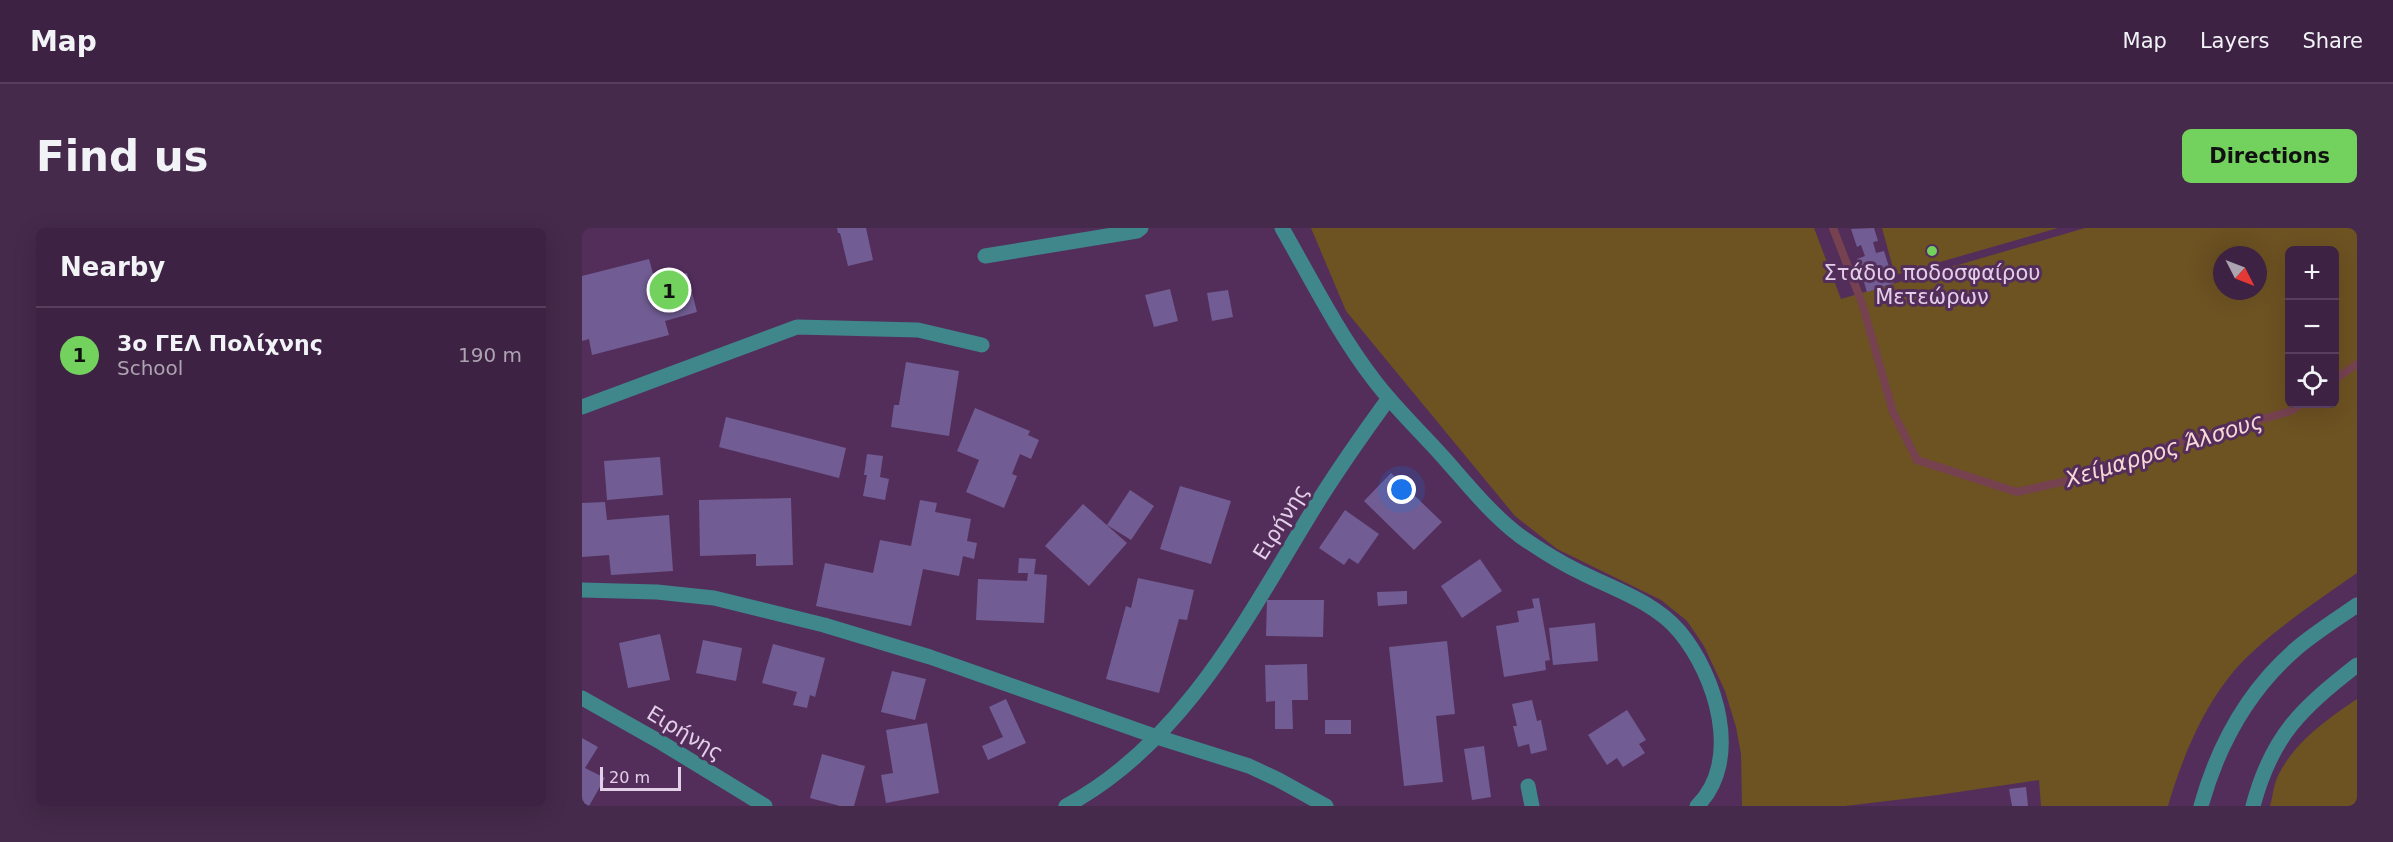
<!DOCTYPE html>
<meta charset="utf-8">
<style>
:root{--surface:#3e2244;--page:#452a4b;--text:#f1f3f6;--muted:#ada4b2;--line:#573f5d;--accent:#72d25d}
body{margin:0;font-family:"DejaVu Sans",sans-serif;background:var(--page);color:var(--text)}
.controls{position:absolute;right:18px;top:18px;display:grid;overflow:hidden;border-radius:9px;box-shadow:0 6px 24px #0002}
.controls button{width:54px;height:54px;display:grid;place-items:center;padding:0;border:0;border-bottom:2px solid var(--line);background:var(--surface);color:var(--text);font:30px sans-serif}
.compass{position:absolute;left:1631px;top:18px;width:54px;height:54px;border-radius:50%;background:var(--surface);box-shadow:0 6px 24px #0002;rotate:132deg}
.scale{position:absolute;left:18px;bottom:15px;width:81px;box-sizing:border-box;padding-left:6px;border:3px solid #e4cfe9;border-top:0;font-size:16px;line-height:21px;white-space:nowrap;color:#e4cfe9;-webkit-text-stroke:4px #532e5b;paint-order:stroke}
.you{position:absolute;left:820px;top:262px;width:21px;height:21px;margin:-15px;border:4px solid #fff;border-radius:50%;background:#1a73e8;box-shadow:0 0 0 9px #1a73e833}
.badge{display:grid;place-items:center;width:39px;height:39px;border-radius:50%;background:var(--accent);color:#111;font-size:20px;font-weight:700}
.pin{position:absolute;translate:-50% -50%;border:3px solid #fff;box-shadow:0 2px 6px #0006}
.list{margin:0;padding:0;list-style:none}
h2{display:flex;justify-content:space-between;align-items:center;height:78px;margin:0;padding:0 24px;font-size:26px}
h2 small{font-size:20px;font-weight:400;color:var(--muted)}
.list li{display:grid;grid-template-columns:39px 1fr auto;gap:18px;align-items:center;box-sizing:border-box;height:96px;padding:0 24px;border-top:2px solid var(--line)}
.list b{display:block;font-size:22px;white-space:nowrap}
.list p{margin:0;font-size:20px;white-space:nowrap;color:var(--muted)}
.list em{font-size:20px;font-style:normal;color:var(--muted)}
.icon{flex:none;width:33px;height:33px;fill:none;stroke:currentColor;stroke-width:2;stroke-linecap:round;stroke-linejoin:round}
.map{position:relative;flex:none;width:1775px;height:578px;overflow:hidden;border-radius:9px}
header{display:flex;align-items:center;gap:36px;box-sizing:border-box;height:84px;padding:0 30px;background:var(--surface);border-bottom:2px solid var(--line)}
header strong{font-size:28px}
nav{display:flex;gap:33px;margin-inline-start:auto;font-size:21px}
.intro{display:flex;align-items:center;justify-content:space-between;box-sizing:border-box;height:144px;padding:0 36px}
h1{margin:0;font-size:42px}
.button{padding:15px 27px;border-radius:9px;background:var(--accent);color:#111;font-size:21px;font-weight:700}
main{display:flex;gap:36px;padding:0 36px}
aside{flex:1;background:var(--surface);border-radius:9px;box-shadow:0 6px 24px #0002}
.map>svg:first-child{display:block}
.green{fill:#6d5222;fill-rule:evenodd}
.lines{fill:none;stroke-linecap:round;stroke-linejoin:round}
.stream{stroke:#764250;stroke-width:8}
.building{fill:#715d93}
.minor{stroke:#3f878b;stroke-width:15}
.poi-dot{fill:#72d25d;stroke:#532e5b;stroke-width:2}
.labels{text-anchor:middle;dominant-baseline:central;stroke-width:6;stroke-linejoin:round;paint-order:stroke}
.poi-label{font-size:21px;fill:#e4cfe9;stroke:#532e5b}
.street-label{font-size:21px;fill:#e4cfe9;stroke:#532e5b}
.water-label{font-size:22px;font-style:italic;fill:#f9d7d6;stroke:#532e5b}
</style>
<header>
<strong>Map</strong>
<nav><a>Map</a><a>Layers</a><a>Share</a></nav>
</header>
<div class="intro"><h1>Find us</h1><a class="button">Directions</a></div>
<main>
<aside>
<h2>Nearby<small></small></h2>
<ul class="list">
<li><span class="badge">1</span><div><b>3o ΓΕΛ Πολίχνης</b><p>School</p></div><em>190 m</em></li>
</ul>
</aside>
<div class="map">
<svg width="1775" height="578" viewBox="0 0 1775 578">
<rect width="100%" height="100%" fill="#532e5b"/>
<path class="green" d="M729,0H1232L1259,71L1503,0H1775V345C1737,372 1695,399 1662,432C1624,471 1601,527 1586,578H1459L1457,552L1356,567L1263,578H1160L1159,526L1154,499L1143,463L1122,418L1105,393L1079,372L975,321L933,288L764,83ZM1708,22H1752V176H1708ZM1640,27H1676V63H1640Z
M1300,0H1476L1313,47Z
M1775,471V578H1688C1691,569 1691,559 1695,550C1711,515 1744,492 1775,471Z"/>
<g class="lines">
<path class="stream" d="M1251,0L1280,75L1311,184L1335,232L1435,264L1516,246L1591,216L1709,183L1719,176
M1752,152L1775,136"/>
</g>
<path class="building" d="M255,0H284L291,32L266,38L258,5H256Z
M1292,0L1296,13L1291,14L1294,25L1302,23L1312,55L1285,64L1275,31L1283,28L1279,17L1275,19L1269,1Z
M67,31L73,53L105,45L115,84L83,93L87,107L10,127L7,111L0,113V48Z
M588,61L596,93L572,99L563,67Z
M646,62L651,89L630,93L625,65Z
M324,134L377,143L367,208L309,199L312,177H317Z
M393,180L448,203L446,207L457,212L449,231L438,226L430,246L435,248L422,280L384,264L397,232L375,223Z
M144,189L264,220L257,250L137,219Z
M285,226L301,228L298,249L307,251L303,272L281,268L285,247H282Z
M78,229L81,267L25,272L22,233Z
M809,245L860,294L832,322L782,273Z
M598,258L649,273L629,336L578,321Z
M548,262L572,278L549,312L525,297Z
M209,270L211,337L174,338V326L118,328L117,272Z
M338,272L355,275L353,284L389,291L385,313L395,315L392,331L381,328L377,348L341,341L329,398L234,378L243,335L291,345L298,312L329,318Z
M23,274L25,292L87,287L91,343L29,347L27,327L0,329V275Z
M501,276L545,315L507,358L463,318Z
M763,282L797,306L776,336L767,330L762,337L737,320Z
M437,330L454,331L452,346L465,347L462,395L394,392L396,351L445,353L446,345H436Z
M898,331L920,363L880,390L859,358Z
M556,350L612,362L605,392L597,391L577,465L524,451L544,378L549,380Z
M825,363V376L796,378L795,364Z
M957,370L968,432L963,433L964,442L922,449L914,398L937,394L935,383L952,380L950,371Z
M685,372H742L741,409L684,408Z
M1013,395L1016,433L971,437L967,400Z
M78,406L88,452L46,460L37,415Z
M121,412L160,420L154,453L114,445Z
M865,413L873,486L854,488L861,554L822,558L807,419Z
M191,416L243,430L233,469L228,467L225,480L211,477L215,464L180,455Z
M725,436L726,472H710L711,501H693V473L684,474L683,437Z
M310,443L344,451L333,492L299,484Z
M424,471L444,515L406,532L400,518L421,509L407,479Z
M950,472L955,493L959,492L965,522L949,526L947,516L936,519L931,498H935L930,476Z
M1045,482L1064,512L1057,516L1063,525L1041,539L1035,530L1025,537L1006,507Z
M743,492H769V506H743Z
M345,495L357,565L304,575L299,547L311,545L304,502Z
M0,510L16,519L3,540L23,550L7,578H0Z
M902,518L909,569L890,572L882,521Z
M240,526L283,538L272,578H258L228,570Z
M1444,559L1446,578H1430L1427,561Z"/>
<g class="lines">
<path class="minor" d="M700,0C729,51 756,105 792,152C813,180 839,204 862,230C886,257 909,286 938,308C958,322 978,335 1000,345C1034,362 1072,374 1097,403C1134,447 1161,533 1115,578
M403,28L555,3L559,0
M0,179L215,99L336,102L400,117
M0,362L75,364L132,370L242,397L348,429L575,509L667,538L695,551L744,578
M0,470L80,515L183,578
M946,558L950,578
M484,578C605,513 668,383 737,272C759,237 783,203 807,170
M1619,578C1636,517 1666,462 1715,420C1734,404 1755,391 1775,377
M1671,578C1690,507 1719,481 1775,437"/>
</g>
<circle class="poi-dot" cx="1350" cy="23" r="6"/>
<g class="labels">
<g class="poi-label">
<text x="1350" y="45">Στάδιο ποδοσφαίρου<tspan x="1350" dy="24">Μετεώρων</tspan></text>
</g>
<g class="street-label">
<text transform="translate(699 294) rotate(-58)">Ειρήνης</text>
<text transform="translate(103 505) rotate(31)">Ειρήνης</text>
</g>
<g class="water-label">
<text transform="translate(1582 222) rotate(-17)">Χείμαρρος Άλσους</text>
</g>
</g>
</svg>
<div class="controls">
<button>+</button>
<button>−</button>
<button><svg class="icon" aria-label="locate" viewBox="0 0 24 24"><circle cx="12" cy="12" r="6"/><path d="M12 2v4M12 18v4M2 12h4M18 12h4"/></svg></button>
</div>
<svg class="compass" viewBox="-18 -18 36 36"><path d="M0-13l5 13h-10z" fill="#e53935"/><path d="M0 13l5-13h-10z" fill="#ada4b2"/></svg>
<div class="scale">20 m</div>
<div class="you"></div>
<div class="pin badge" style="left:87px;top:62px">1</div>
</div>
</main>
